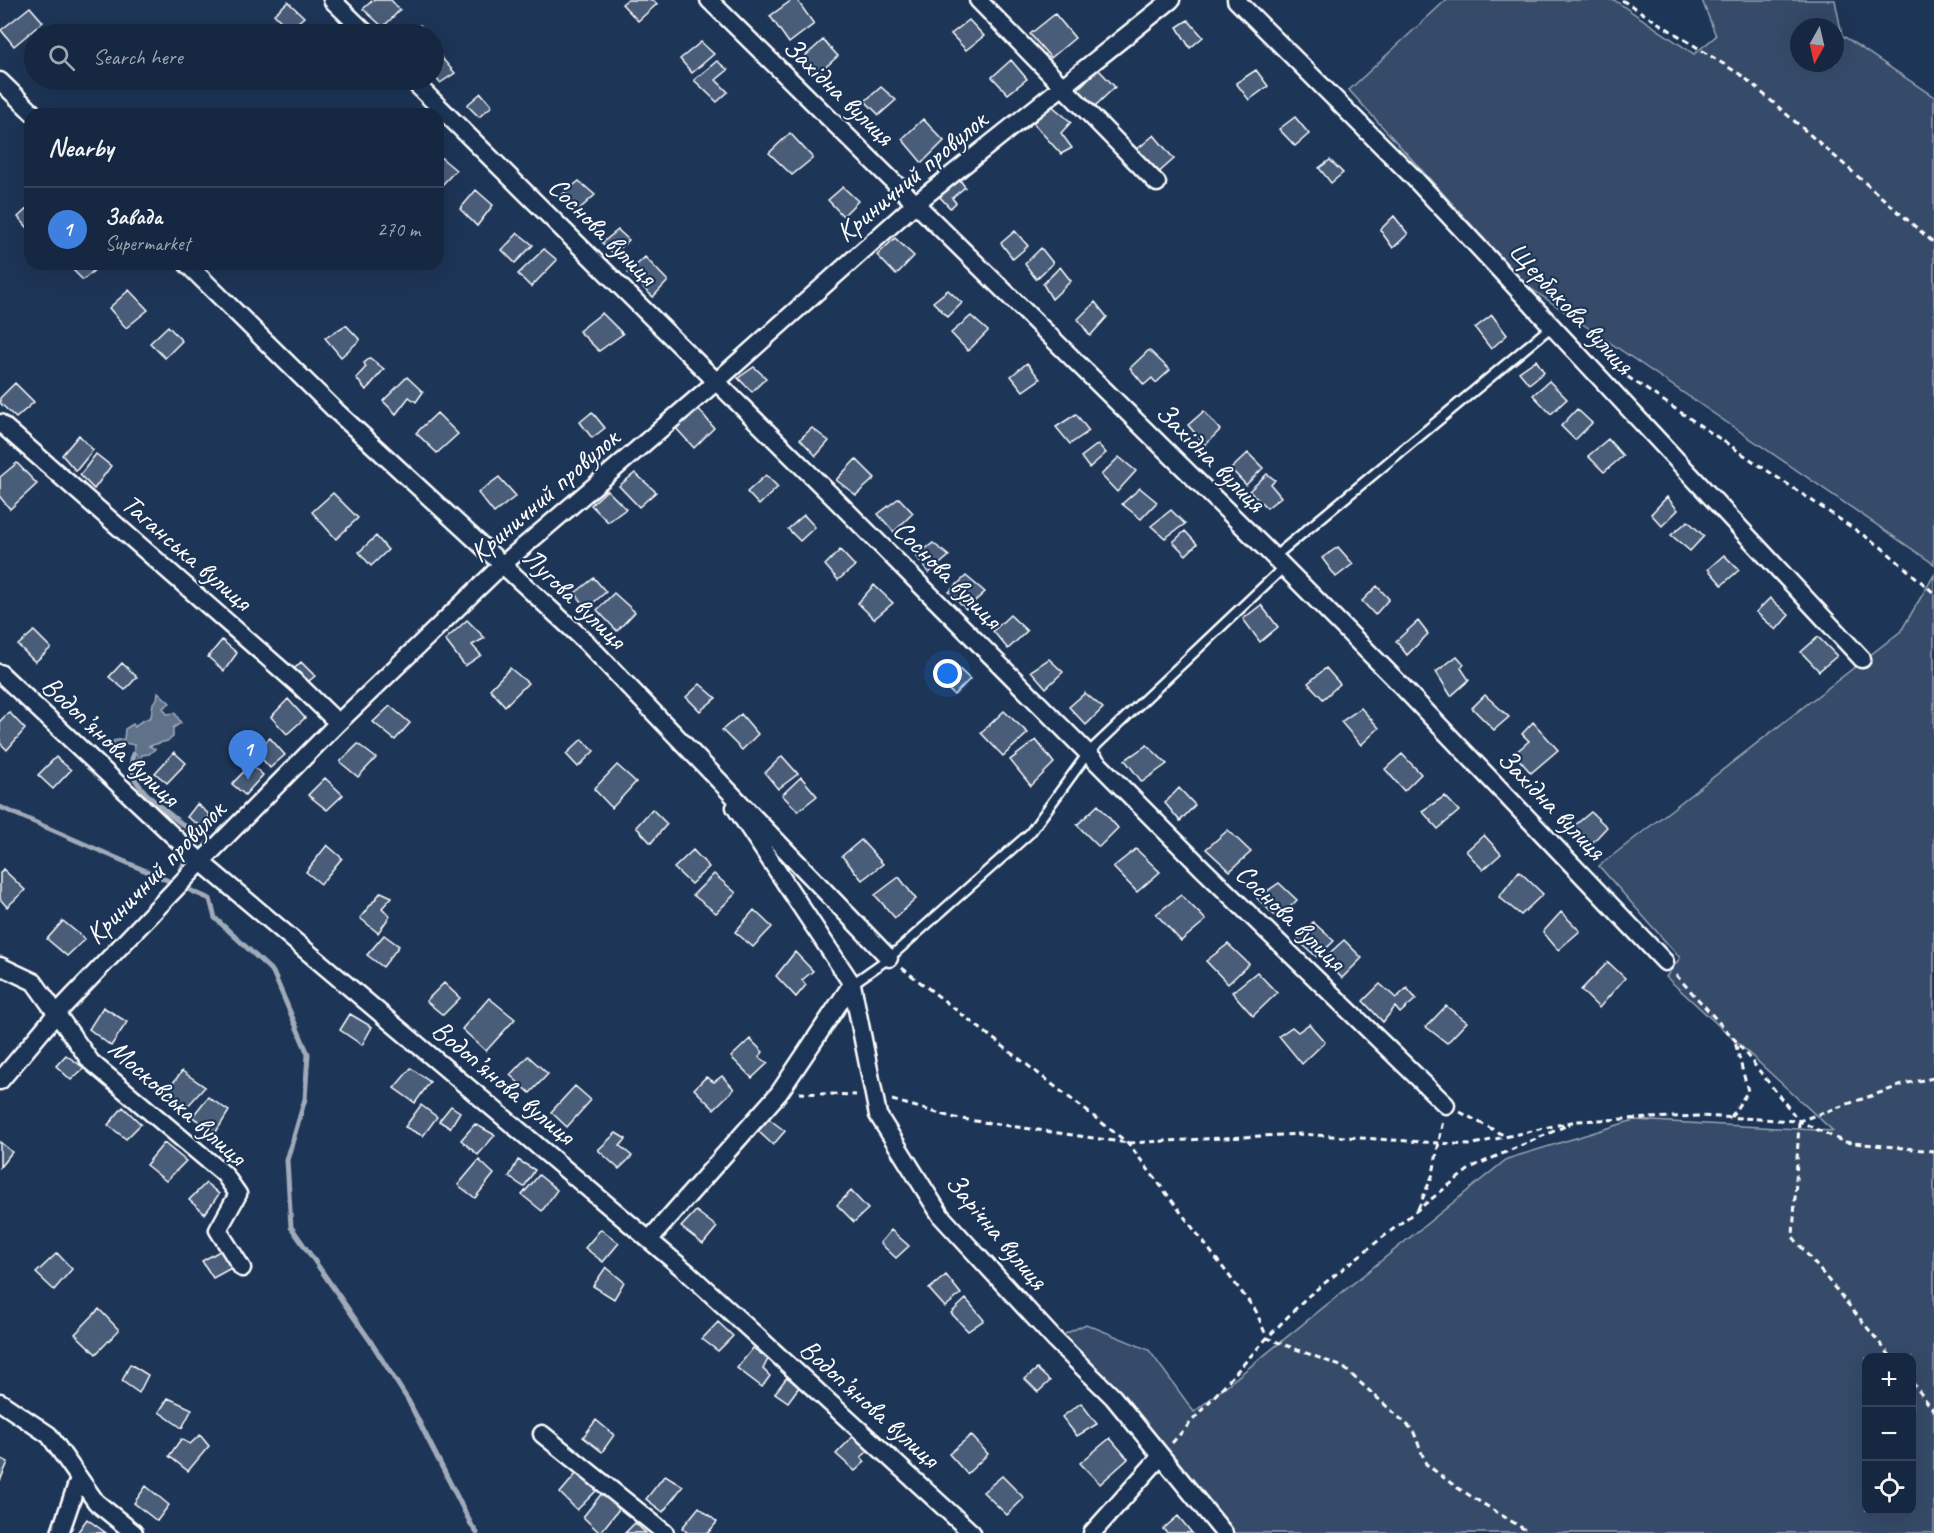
<!DOCTYPE html>
<meta charset="utf-8">
<style>
:root{--surface:#162841;--page:#23344c;--text:#f1f3f6;--muted:#9ea6b1;--line:#35445a;--accent:#95b2f1}
body{margin:0;font-family:Caveat,sans-serif;background:var(--page);color:var(--text)}
.controls{position:absolute;right:18px;bottom:18px;display:grid;overflow:hidden;border-radius:12px;box-shadow:0 6px 24px #0002}
.controls button{width:54px;height:54px;display:grid;place-items:center;padding:0;border:0;border-bottom:2px solid var(--line);background:var(--surface);color:var(--text);font:30px sans-serif}
.compass{position:absolute;left:1790px;top:18px;width:54px;height:54px;border-radius:50%;background:var(--surface);box-shadow:0 6px 24px #0002;rotate:188deg}
.you{position:absolute;left:948px;top:674px;width:21px;height:21px;margin:-15px;border:4px solid #fff;border-radius:50%;background:#1a73e8;box-shadow:0 0 0 9px #1a73e833}
.badge{display:grid;place-items:center;width:39px;height:39px;border-radius:50%;background:var(--accent);color:#fff;font-size:20px;font-weight:700}
.pin{position:absolute;translate:-50% -50px;filter:drop-shadow(0 2px 3px #0008)}
.pin::after{content:'';position:absolute;top:32px;width:21px;height:18px;background:inherit;clip-path:polygon(0 0,100% 0,50% 100%)}
.list{margin:0;padding:0;list-style:none}
h2{display:flex;justify-content:space-between;align-items:center;height:78px;margin:0;padding:0 24px;font-size:26px}
h2 small{font-size:20px;font-weight:400;color:var(--muted)}
.list li{display:grid;grid-template-columns:39px 1fr auto;gap:18px;align-items:center;box-sizing:border-box;height:84px;padding:0 24px;border-top:2px solid var(--line)}
.list b{display:block;font-size:22px;white-space:nowrap}
.list p{margin:0;font-size:20px;white-space:nowrap;color:var(--muted)}
.list em{font-size:20px;font-style:normal;color:var(--muted)}
.icon{flex:none;width:33px;height:33px;fill:none;stroke:currentColor;stroke-width:2;stroke-linecap:round;stroke-linejoin:round}
.map{position:relative;flex:none;width:1934px;height:1533px;overflow:hidden}
.search{position:absolute;background:var(--surface);box-shadow:0 6px 24px #0002;left:24px;top:24px;width:420px;height:66px;display:flex;align-items:center;gap:15px;box-sizing:border-box;padding:0 21px;border-radius:33px;color:var(--muted);font-size:22px}
.panel{position:absolute;background:var(--surface);box-shadow:0 6px 24px #0002;left:24px;top:108px;width:420px;height:162px;border-radius:18px}
.map>svg:first-child{display:block}
.green{fill:#364b69;stroke:#9aa5b4;stroke-width:1.5;fill-rule:evenodd}
.water{fill:#617289;stroke:#a0aab8;stroke-width:1.5}
.lines{fill:none;stroke-linecap:round;stroke-linejoin:round}
.stream{stroke:#a0aab8;stroke-width:5}
.building{fill:#4a5d79;stroke:#fff;stroke-width:1.5}
.service-casing{stroke:#fff;stroke-width:13}
.minor-casing{stroke:#fff;stroke-width:21}
.path{stroke:#fff;stroke-width:3;stroke-dasharray:6 4.5;stroke-linecap:butt}
.service{stroke:#1d3557;stroke-width:8}
.minor{stroke:#1d3557;stroke-width:16}
.labels{text-anchor:middle;dominant-baseline:central;stroke-width:4.5;stroke-linejoin:round;paint-order:stroke}
.street-label{font-size:28px;fill:#fff;stroke:#1d3557}
</style>
<div class="map">
<svg width="1934" height="1533" viewBox="0 0 1934 1533">
<rect width="100%" height="100%" fill="#1d3557"/>
<filter id="ink" filterUnits="userSpaceOnUse"><feTurbulence type="fractalNoise" baseFrequency=".0167" numOctaves="2"/><feDisplacementMap in="SourceGraphic" scale="12" xChannelSelector="R" yChannelSelector="G"/><feConvolveMatrix kernelMatrix="1 2 1 2 8 2 1 2 1" color-interpolation-filters="sRGB"/></filter>
<g filter="url(#ink)">
<path class="green" d="M1446,0H1614L1694,54L1716,36L1702,0H1835L1842,35L1934,97V564L1527,286L1349,90ZM1799,27H1835V63H1799Z
M1934,575V1533H1224L1054,1339L1086,1324L1149,1350L1194,1412L1507,1159L1634,1120L1833,1131L1666,977L1680,958L1599,866L1901,631ZM1866,1358H1912V1510H1866Z"/>
<path class="water" d="M158,692L170,703L163,708L167,714L175,713L181,723L173,728V737L167,741L149,746L155,749L149,754L142,755L140,760L137,759L136,754H133L135,745L124,743L111,745L113,741L124,739L125,729L133,724L135,727L140,722L151,717L153,703L157,699Z"/>
<g class="lines">
<path class="stream" d="M133,754C132,760 130,768 132,773C142,797 177,819 196,835L178,877
M0,807L210,899L215,918L273,972L308,1054L305,1099L287,1160L291,1227L369,1339L408,1400L472,1526L477,1533"/>
</g>
<path class="building" d="M373,0H391L400,10L383,27L363,9Z
M627,0H653L657,4L638,21L622,4Z
M792,0H797L814,24L789,43L770,16Z
M288,2L304,17L289,30L274,14Z
M30,7L43,22L14,46L1,30Z
M1055,14L1075,38L1051,58L1030,34Z
M969,20L984,36L966,50L951,34Z
M1188,20L1203,37L1190,48L1177,27Z
M420,25L428,34H409Z
M823,40L838,56L818,74L803,58Z
M701,42L714,54L692,73L680,59Z
M440,56L455,73L440,83L434,76V61Z
M1011,60L1027,79L1008,94L992,77Z
M717,61L728,70L716,80L728,92L717,102L694,80Z
M1098,69L1115,87L1095,106L1078,89Z
M1256,70L1268,86L1249,100L1236,83Z
M881,87L896,100L879,115L865,101Z
M481,93L492,106L479,117L467,105Z
M1051,105L1071,122L1061,133L1072,148L1061,154L1033,123Z
M1295,117L1309,134L1295,146L1279,129Z
M923,119L944,141L922,163L902,139Z
M790,133L813,158L792,175L769,153Z
M1154,135L1174,159L1156,175L1135,151Z
M438,155L456,170L441,186L438,184Z
M1330,160L1343,173L1331,183L1319,168Z
M960,180L965,187L952,198L956,203L950,208L939,196Z
M579,181L595,195L574,214L559,197Z
M843,187L858,201L843,216L828,200Z
M476,190L493,205L477,226L460,209Z
M30,206V230L18,217Z
M1394,216L1408,234L1393,248L1380,230Z
M618,230L629,240L614,254L602,243Z
M1015,231L1028,246L1013,259L1001,243Z
M518,233L533,245L515,263L502,250Z
M895,238L914,256L896,275L877,255Z
M1041,248L1053,263L1036,279L1025,264Z
M544,249L557,260L531,287L518,274Z
M645,257L668,281L653,297L628,273Z
M67,264H98L99,266L83,280Z
M1060,267L1071,281L1052,299L1043,284Z
M129,290L148,310L126,328L109,308Z
M948,290L962,303L948,317L933,302Z
M1095,302L1107,317L1090,336L1078,319Z
M602,313L623,334L599,351L579,331Z
M1492,315L1507,335L1491,349L1475,328Z
M971,316L988,331L968,351L951,333Z
M346,325L360,340L341,357L325,338Z
M168,326L182,341L165,358L150,343Z
M1149,350L1170,370L1156,383L1152,378L1144,385L1130,368Z
M370,358L384,369L366,390L356,378L366,367L364,363Z
M1536,360L1544,372L1529,384L1519,372Z
M1027,363L1040,379L1023,391L1011,376Z
M754,367L766,378L752,392L738,378Z
M407,377L423,392L416,402L409,397L396,414L383,401Z
M1549,381L1567,399L1551,414L1533,395Z
M15,383L34,402L16,418L0,403V398Z
M698,408L714,428L694,448L675,427Z
M1577,409L1592,423L1575,440L1561,426Z
M1204,411L1220,430L1205,445L1188,425Z
M592,412L605,428L592,438L580,422Z
M437,413L458,434L437,453L416,433Z
M1076,414L1089,431L1070,444L1056,427Z
M812,428L829,441L816,456L800,439Z
M79,435L93,450L76,471L62,455Z
M1608,439L1623,456L1604,472L1588,456Z
M1098,444L1106,453L1089,468L1081,457Z
M1248,453L1263,468L1246,485L1231,469Z
M96,454L111,466L94,489L80,475Z
M1119,457L1136,471L1117,492L1101,475Z
M856,459L875,478L856,495L836,480Z
M17,463L37,484L10,509L0,497V477Z
M635,473L656,492L639,507L619,486Z
M1267,474L1275,480L1271,485L1281,497L1267,508L1249,491Z
M766,475L778,487L759,505L747,492Z
M499,477L516,496L494,513L478,493Z
M1140,488L1157,502L1141,519L1122,504Z
M607,490L626,509L608,522L591,505Z
M333,493L358,518L336,539L312,512Z
M1667,497L1678,510L1662,526L1651,514Z
M899,498L913,513L894,532L878,514Z
M1171,510L1185,524L1165,538L1151,526Z
M804,515L815,527L800,541L788,529Z
M1688,521L1704,536L1690,551L1671,535Z
M1185,531L1197,544L1186,555L1173,542Z
M376,536L388,550L371,566L359,552Z
M933,543L949,556L929,573L916,556Z
M1338,547L1353,564L1336,577L1322,558Z
M840,550L855,566L838,580L825,565Z
M1724,555L1739,570L1722,585L1708,569Z
M966,576L985,592L966,609L949,592Z
M594,578L606,592L587,608L575,593Z
M874,585L893,603L874,619L858,603Z
M1377,586L1389,599L1375,615L1362,601Z
M614,593L635,612L617,631L597,610Z
M1770,598L1789,615L1776,630L1756,612Z
M1261,605L1278,627L1260,642L1243,619Z
M1010,615L1027,631L1008,649L993,631Z
M467,620L485,638L472,645L481,655L465,666L445,640Z
M1418,621L1428,634L1407,655L1396,641Z
M34,631L51,648L35,662L18,645Z
M1818,637L1837,656L1819,671L1801,652Z
M222,640L237,653L224,671L208,657Z
M1457,656L1464,664L1461,668L1469,680L1451,696L1436,672Z
M1049,659L1063,672L1046,688L1031,671Z
M301,662L315,676L304,685L290,673Z
M122,663L137,677L125,690L109,677Z
M956,666L970,679L954,695L941,682Z
M510,668L528,683L505,706L490,689Z
M1326,668L1340,684L1323,699L1308,683Z
M700,684L716,698L700,711L686,697Z
M1085,693L1103,708L1086,725L1069,707Z
M1485,695L1509,717L1494,730L1472,708Z
M288,699L305,718L287,734L271,717Z
M390,706L410,723L395,740L373,722Z
M1361,708L1379,728L1361,745L1341,722Z
M1004,711L1028,733L1003,756L981,733Z
M9,712L25,729L7,750L0,743V721Z
M741,714L758,734L742,750L722,730Z
M1533,722L1558,750L1531,773L1514,754L1529,741L1522,734Z
M270,738L285,755L270,768L255,751Z
M582,739L594,751L578,767L566,754Z
M1036,740L1054,763L1031,786L1010,760Z
M358,744L376,758L358,777L340,762Z
M1147,745L1167,764L1142,782L1125,760Z
M174,752L186,763L167,783L155,773Z
M1402,754L1421,774L1404,791L1385,769Z
M782,756L798,774L778,789L765,773Z
M56,757L71,770L53,789L38,775Z
M251,764L263,775L245,795L232,784Z
M617,765L636,782L612,808L594,789Z
M801,777L817,796L798,811L782,795Z
M325,778L343,795L327,810L308,795Z
M1179,788L1195,805L1180,821L1165,803Z
M1445,796L1459,811L1438,829L1422,811Z
M197,804L210,815L202,827L187,817Z
M1098,805L1118,828L1099,847L1077,825Z
M652,809L667,824L651,843L636,827Z
M1591,812L1607,827L1591,844L1574,826Z
M1228,830L1251,852L1230,871L1206,849Z
M1484,835L1501,854L1483,870L1466,851Z
M861,840L883,864L862,880L842,856Z
M327,845L342,858L321,884L306,872Z
M1136,849L1160,872L1137,892L1113,867Z
M693,850L709,867L691,884L674,868Z
M3,869L25,890L7,907L0,899V873Z
M1519,871L1543,894L1521,915L1499,897Z
M714,874L736,893L716,913L693,895Z
M899,877L916,899L895,918L875,895Z
M1279,883L1297,900L1278,919L1257,898Z
M381,892L392,897L382,908L390,916L378,933L360,918Z
M1181,895L1206,920L1181,941L1156,914Z
M754,910L772,927L753,947L735,932Z
M1561,912L1580,931L1558,950L1543,932Z
M63,921L85,939L67,956L47,939Z
M1313,922L1334,941L1317,957L1297,940Z
M384,935L399,946L383,967L367,955Z
M1344,940L1362,958L1342,978L1323,959Z
M1228,944L1249,964L1228,984L1206,961Z
M795,952L813,971L802,980L806,985L796,997L776,976Z
M1608,962L1625,978L1599,1008L1581,990Z
M1257,972L1277,993L1253,1016L1232,992Z
M444,983L460,998L443,1015L426,1001Z
M1380,984L1396,998L1407,988L1416,999L1400,1013L1395,1007L1383,1022L1363,1001Z
M489,998L515,1019L486,1051L462,1029Z
M1446,1006L1467,1022L1447,1043L1426,1027Z
M103,1007L127,1022L111,1046L89,1029Z
M350,1014L372,1027L362,1045L340,1030Z
M1309,1024L1325,1042L1302,1064L1279,1036L1292,1027L1298,1032Z
M750,1039L763,1052L759,1057L768,1063L752,1078L731,1057Z
M66,1055L84,1068L71,1080L56,1066Z
M528,1056L548,1074L530,1093L510,1075Z
M411,1068L430,1082L415,1103L394,1088Z
M182,1071L205,1087L186,1108L167,1091Z
M722,1076L734,1089L714,1109L694,1089L706,1077L714,1082Z
M575,1086L591,1100L567,1127L551,1112Z
M208,1097L229,1111L216,1132L192,1117Z
M421,1105L437,1117L423,1136L405,1127Z
M451,1106L460,1112L450,1128L439,1121Z
M123,1107L141,1124L126,1139L108,1125Z
M769,1119L785,1131L773,1145L758,1131Z
M475,1124L495,1135L478,1155L461,1140Z
M616,1133L626,1139L620,1146L632,1156L619,1169L598,1150Z
M0,1142L12,1152L0,1167Z
M164,1143L186,1161L166,1181L146,1165Z
M479,1160L494,1174L475,1198L458,1185Z
M518,1160L535,1170L524,1187L509,1177Z
M539,1175L557,1190L542,1211L522,1195Z
M206,1183L219,1194L205,1214L189,1200Z
M851,1191L868,1209L854,1222L837,1205Z
M696,1211L717,1227L703,1244L681,1227Z
M601,1229L619,1243L603,1262L585,1248Z
M891,1230L909,1246L896,1258L880,1243Z
M225,1248L235,1266L213,1278L202,1261Z
M57,1253L72,1269L54,1290L36,1273Z
M606,1267L624,1282L614,1299L593,1286Z
M946,1275L961,1294L945,1307L929,1289Z
M966,1299L984,1320L968,1331L951,1313Z
M99,1309L119,1330L96,1354L75,1334Z
M718,1322L733,1336L718,1351L702,1339Z
M753,1348L768,1359L763,1369L770,1376L762,1387L737,1368Z
M130,1364L148,1375L139,1393L122,1381Z
M1037,1369L1050,1381L1038,1392L1025,1379Z
M787,1377L799,1387L788,1402L775,1393Z
M168,1398L192,1409L182,1428L159,1412Z
M1081,1403L1097,1424L1077,1436L1062,1417Z
M596,1420L614,1435L602,1452L583,1437Z
M856,1433L871,1449L861,1457L865,1462L855,1471L836,1454Z
M200,1435L209,1446L188,1471L169,1456L181,1439L190,1444Z
M971,1435L988,1454L967,1474L949,1454Z
M1110,1438L1128,1459L1100,1484L1080,1463Z
M0,1458L8,1462L0,1481Z
M577,1473L597,1490L577,1510L560,1493Z
M665,1475L683,1486L663,1512L646,1499Z
M1002,1476L1024,1498L1007,1515L983,1492Z
M146,1486L169,1505L157,1521L134,1503Z
M602,1493L619,1509L600,1533L583,1517Z
M699,1507L717,1522L708,1533H688L682,1528Z
M1178,1516L1192,1533H1167L1163,1529Z
M87,1519L106,1533H77Z
M635,1523L646,1533H625Z"/>
<g class="lines">
<defs>
<path id="service" d="M1274,557L1552,326
M852,984L889,958L1030,833L1088,753L1284,567"/>
<path id="minor" d="M332,0L367,34
M709,0L1274,557L1392,676L1665,962
M978,0L1157,183
M1236,0L1413,177L1862,659
M412,80L839,503L1202,868L1446,1105
M0,81L34,114
M187,264L335,410L586,642L889,958
M0,423L301,687L338,723
M0,673L201,862L687,1272L972,1533
M735,807L852,984L878,1115L941,1216L1054,1339L1113,1397L1224,1533
M0,966L34,982L91,1062L224,1174L238,1194L218,1230L242,1268
M0,1081L57,1013L201,862L338,723L502,565L717,381L915,204L1171,0
M649,1240L779,1093L852,984
M0,1402L49,1435L96,1502L134,1533
M542,1434L665,1533
M60,1533L79,1478
M1092,1533L1161,1456"/>
</defs>
<use href="#service" class="service-casing"/>
<use href="#minor" class="minor-casing"/>
<path class="path" d="M1622,0L1744,77L1934,243
M1619,371L1881,547L1934,593
M902,968L1128,1143L1256,1311L1267,1338L1343,1367L1413,1430L1426,1464L1456,1487L1524,1529L1525,1533
M1676,975L1735,1040L1799,1121L1844,1142L1934,1151
M799,1093L856,1095
M892,1100L955,1118L1128,1143L1300,1134L1469,1145L1576,1121L1699,1116L1799,1121L1908,1083L1934,1078
M1460,1112L1507,1137
M1731,1117L1748,1091L1735,1042
M1799,1122L1793,1237L1892,1358
M1418,1209L1433,1174L1443,1120
M1912,1382L1934,1411
M1172,1443L1267,1338L1307,1297L1472,1167L1570,1124"/>
<use href="#service" class="service"/>
<use href="#minor" class="minor"/>
</g>
</g>
<g class="labels">
<g class="street-label">
<text transform="translate(839 91) rotate(44)">Західна вулиця</text>
<text transform="translate(911 176) rotate(-40)">Криничний провулок</text>
<text transform="translate(603 231) rotate(45)">Соснова вулиця</text>
<text transform="translate(1572 308) rotate(47)">Щербакова вулиця</text>
<text transform="translate(1211 457) rotate(45)">Західна вулиця</text>
<text transform="translate(544 495) rotate(-41)">Криничний провулок</text>
<text transform="translate(187 552) rotate(41)">Таганська вулиця</text>
<text transform="translate(948 574) rotate(45)">Соснова вулиця</text>
<text transform="translate(575 598) rotate(44)">Лугова вулиця</text>
<text transform="translate(111 741) rotate(43)">Водоп’янова вулиця</text>
<text transform="translate(1552 804) rotate(46)">Західна вулиця</text>
<text transform="translate(155 872) rotate(-46)">Криничний провулок</text>
<text transform="translate(1291 917) rotate(44)">Соснова вулиця</text>
<text transform="translate(504 1082) rotate(40)">Водоп’янова вулиця</text>
<text transform="translate(178 1102) rotate(42)">Московська вулиця</text>
<text transform="translate(997 1231) rotate(50)">Зарічна вулиця</text>
<text transform="translate(870 1403) rotate(42)">Водоп’янова вулиця</text>
</g>
</g>
</svg>
<div class="controls">
<button>+</button>
<button>−</button>
<button><svg class="icon" aria-label="locate" viewBox="0 0 24 24"><circle cx="12" cy="12" r="6"/><path d="M12 2v4M12 18v4M2 12h4M18 12h4"/></svg></button>
</div>
<svg class="compass" viewBox="-18 -18 36 36"><path d="M0-13l5 13h-10z" fill="#e53935"/><path d="M0 13l5-13h-10z" fill="#9ea6b1"/></svg>
<div class="you"></div>
<div class="pin badge" style="left:248px;top:780px;background:#3f7fe0">1</div>
<div class="search"><svg class="icon" aria-label="search" viewBox="0 0 24 24"><circle cx="10" cy="10" r="6"/><path d="M15 15l6 6"/></svg>Search here</div>
<section class="panel">
<h2>Nearby<small></small></h2>
<ul class="list">
<li><span class="badge" style="background:#3f7fe0">1</span><div><b>Завада</b><p>Supermarket</p></div><em>270 m</em></li>
</ul>
</section>
</div>
